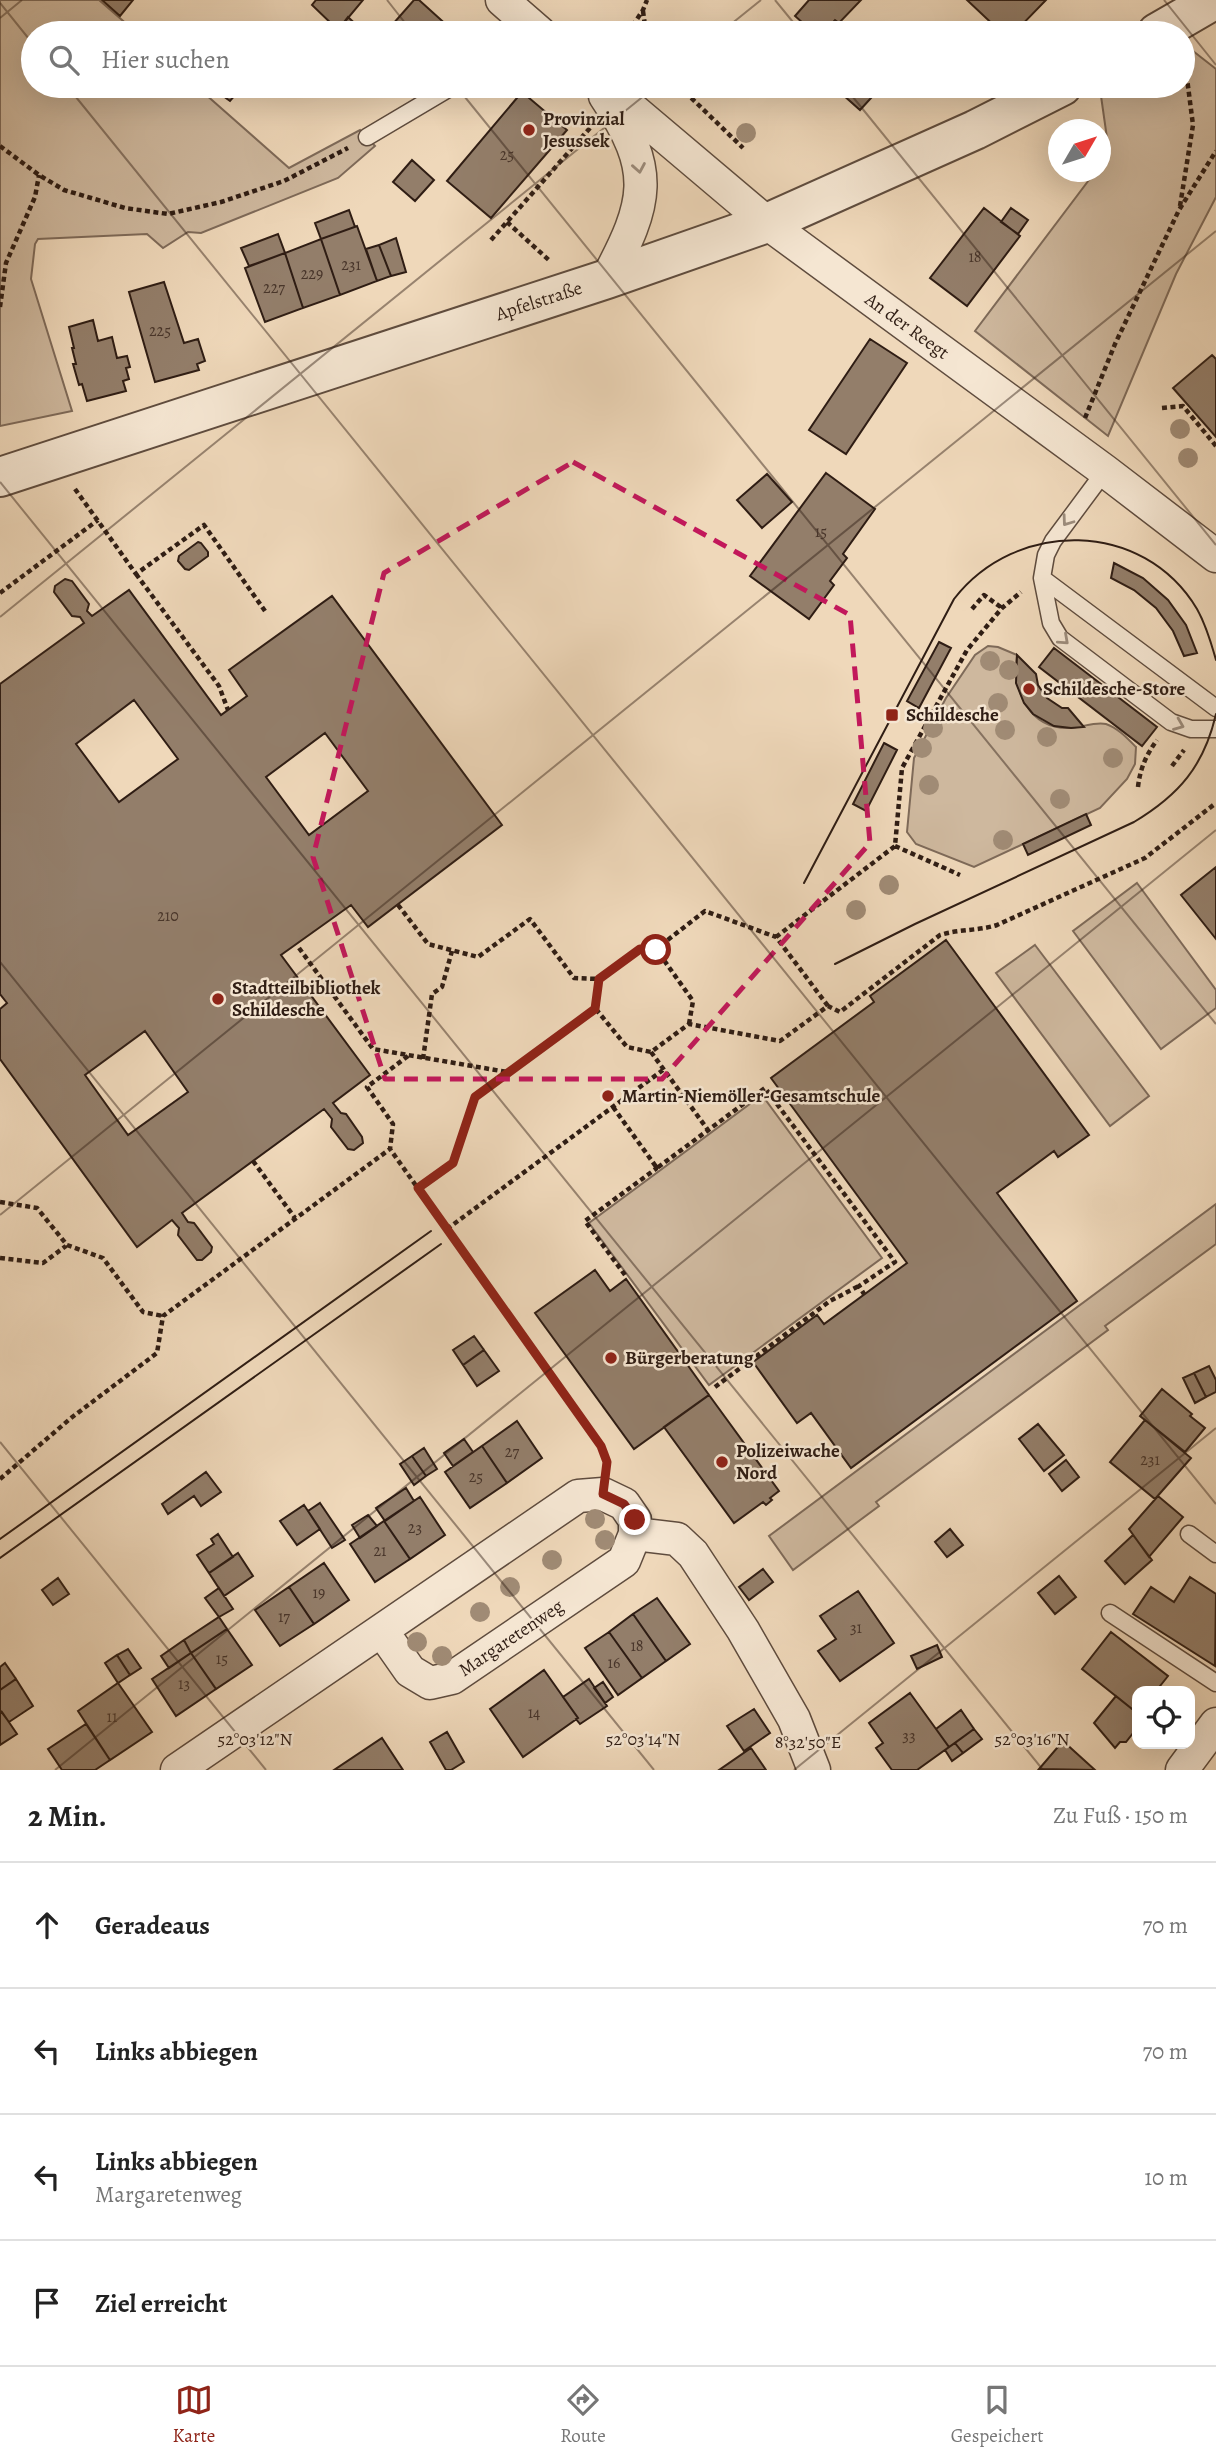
<!DOCTYPE html>
<html lang="de">
<meta charset="utf-8">
<style>
:root{--surface:#fff;--page:#f2f2f2;--text:#222;--muted:#767676;--line:#e0e0e0;--accent:#8f2418}
body{margin:0;font-family:Alegreya,serif;background:var(--page);color:var(--text)}
.controls{position:absolute;right:21px;bottom:21px;display:grid;overflow:hidden;border-radius:14px;box-shadow:0 7px 28px #0002}
.controls button{width:63px;height:63px;display:grid;place-items:center;padding:0;border:0;border-bottom:2px solid var(--line);background:var(--surface);color:var(--text);font:35px sans-serif}
.compass{position:absolute;left:1048px;top:119px;width:63px;height:63px;border-radius:50%;background:var(--surface);box-shadow:0 7px 28px #0002;rotate:51deg}
.stop{position:absolute;width:21px;height:21px;margin:-16px;border:5px solid #8f2418;border-radius:50%;background:#fff}
.stop.end{background:#8f2418;border-color:#fff;box-shadow:0 2px 7px #0008}
.list{margin:0;padding:0;list-style:none}
h2{display:flex;justify-content:space-between;align-items:center;height:91px;margin:0;padding:0 28px;font-size:30px}
h2 small{font-size:23px;font-weight:400;color:var(--muted)}
.list li{display:grid;grid-template-columns:46px 1fr auto;gap:21px;align-items:center;box-sizing:border-box;height:126px;padding:0 28px;border-top:2px solid var(--line)}
.list b{display:block;font-size:26px;white-space:nowrap}
.list p{margin:0;font-size:23px;white-space:nowrap;color:var(--muted)}
.list em{font-size:23px;font-style:normal;color:var(--muted)}
.icon{flex:none;width:38px;height:38px;fill:none;stroke:currentColor;stroke-width:2;stroke-linecap:round;stroke-linejoin:round}
.map{position:relative;flex:none;width:1216px;height:1770px;overflow:hidden}
.search{position:absolute;background:var(--surface);box-shadow:0 7px 28px #0002;left:21px;right:21px;top:21px;height:77px;display:flex;align-items:center;gap:18px;box-sizing:border-box;padding:0 24px;border-radius:38px;color:var(--muted);font-size:26px}
.sheet{height:595px;background:var(--surface)}
nav{display:flex;justify-content:space-around;align-items:center;box-sizing:border-box;height:98px;border-top:2px solid var(--line);background:var(--surface);font-size:19px;color:var(--muted)}
nav a{display:grid;justify-items:center;gap:4px}
nav .on{color:var(--accent)}
.map>svg:first-child{display:block}
.green{fill:#ceb89e;stroke:#7e6a59;stroke-width:2}
.building{fill:#937e6a;stroke:#2f1d14;stroke-width:2;fill-rule:evenodd}
.lines{fill:none;stroke-linecap:round;stroke-linejoin:round}
.service-casing{stroke:#5f4c3e;stroke-width:19}
.minor-casing{stroke:#5f4c3e;stroke-width:35}
.tertiary-casing{stroke:#5f4c3e;stroke-width:42}
.path{stroke:#2f1d14;stroke-width:4.5;stroke-dasharray:5 3.5;stroke-linecap:butt}
.service{stroke:#f5e6d2;stroke-width:16}
.minor{stroke:#f5e6d2;stroke-width:32}
.tertiary{stroke:#f5e6d2;stroke-width:38}
.tram{stroke:#2f1d14;stroke-width:2}
.tree{fill:#a08b75}
.oneway{stroke:#9c8c7c}
.route{stroke:#8f2418;stroke-width:9}
.marked{fill:none;stroke:#c2185b;stroke-width:5;stroke-dasharray:14 9;stroke-linejoin:round}
.ticks{fill:none;stroke:#2f1d14;stroke-width:2;stroke-opacity:0.45}
.poi-dot{fill:#8f2418;stroke:#f5e6d2;stroke-width:2.5}
.labels{text-anchor:middle;dominant-baseline:central;stroke-width:5;stroke-linejoin:round;paint-order:stroke}
.number-label{font-size:16px;fill:#48352a}
.poi-label{font-size:19px;font-weight:bold;fill:#2f1d14;stroke:#f5e6d2;text-anchor:start}
.street-label{font-size:19px;fill:#2f1d14;stroke:#f5e6d2}
.ticks-label{font-size:18px;text-anchor:middle;fill:#2f1d14;stroke:#f5e6d2;stroke-width:5;stroke-linejoin:round;paint-order:stroke}
</style>
<div class="map">
<svg width="1216" height="1770" viewBox="0 0 1216 1770">
<rect width="100%" height="100%" fill="#efd8ba"/>
<filter id="stains"><feTurbulence type="fractalNoise" baseFrequency=".00286" numOctaves="4"/><feColorMatrix values="0 0 0 0 .2 0 0 0 0 .09 0 0 0 0 .02 0 0 0 .5 -.17"/></filter>
<radialGradient id="worn" r=".72"><stop offset=".6" stop-color="#630" stop-opacity="0"/><stop offset="1" stop-color="#630" stop-opacity=".3"/></radialGradient>
<path class="green" d="M0,0H99L137,33H33V86H196L289,168L360,130L375,146L338,178L201,233L188,232L163,248L147,234L38,239L35,244L31,279L72,411L0,426Z
M1193,51L1216,69V197L1176,274L1108,436L975,331L1095,172H1100L1101,164L1109,152L1101,96L1122,86H1183V56Z
M988,646L998,647L1017,655C1012,690 1029,729 1069,728C1081,728 1095,721 1106,724C1118,728 1128,739 1136,747L1135,764L1127,779L1100,808L974,867L916,844L907,832L914,758L946,698L975,655Z
M1137,883L1216,990V1008L1161,1049L1073,931Z
M1035,945L1149,1096L1110,1126L996,973Z
M762,1095L882,1258L709,1385L589,1223Z
M1216,1204V1244L1105,1326L1108,1330L876,1502L879,1506L793,1570L769,1536Z"/>
<path class="building" d="M102,0H133L120,16Z
M316,0H363L338,30L312,5Z
M414,0H419L450,28L445,33H385Z
M809,0H861L839,23L835,20L823,33H814L795,16Z
M967,0H1046L1014,33H1002Z
M348,17L364,32L362,33H341L338,30Z
M835,20L839,23L850,33H823Z
M225,86H243L230,101L219,93Z
M833,86H882L860,110Z
M522,92L567,130L491,218L447,181Z
M412,160L434,180L415,201L393,182Z
M984,208L1020,236L967,306L930,278Z
M1011,208L1028,220L1018,234L1001,222Z
M349,210L355,227L321,239L315,223Z
M357,226L377,281L340,295L321,239Z
M278,234L285,253L249,266L241,248Z
M396,238L406,272L391,276L379,245Z
M321,239L340,295L303,308L285,253Z
M379,245L391,276L377,281L366,249Z
M285,253L303,308L265,322L245,268Z
M164,282L184,343L198,339L205,361L197,364L199,370L155,382L129,292Z
M93,320L98,341L112,337L117,358L127,356L130,367L126,368L129,379L123,381L126,391L87,401L82,384L79,385L73,364H76L72,348H74L69,327Z
M870,339L907,363L846,454L809,430Z
M1212,355L1216,359V437L1173,388Z
M826,473L875,509L843,554L847,558L830,581L834,585L809,619L750,576Z
M767,474L792,502L762,528L737,500Z
M198,542L201,543L208,552V556L189,570L185,569L178,561L179,556Z
M1114,563L1143,578L1168,600L1186,625L1197,653L1184,656L1173,631L1156,608L1134,590L1111,578Z
M65,579L72,581L89,604L87,611L92,616L129,590L221,715L247,696L229,670L332,596L502,825L368,927L351,905L281,955L370,1075L333,1103L341,1113L346,1114L362,1137L363,1143L354,1150L348,1149L331,1127L332,1119L324,1109L182,1213L188,1222L194,1223L212,1247L211,1252L202,1260H197L178,1235L179,1228L172,1220L137,1247L0,1059V1009L7,1003L0,994V684L84,623L80,617L72,616L54,592L55,586ZM134,700L178,759L119,802L76,744ZM325,733L368,791L309,835L266,777ZM145,1031L188,1092L128,1135L85,1075Z
M939,642L951,648L919,708L907,701Z
M1054,648L1157,727L1142,746L1039,667Z
M1017,655L1036,674L1038,685L1047,698L1062,708H1068L1084,727L1071,728L1054,726L1033,714L1024,703L1016,683Z
M884,743L897,750L866,811L853,804Z
M1086,814L1091,825L1028,855L1023,844Z
M1216,867V939L1181,895Z
M946,940L1089,1135L1058,1157L1054,1151L997,1193L1077,1301L851,1468L811,1413L797,1423L753,1362L817,1315L824,1324L907,1263L771,1078L874,1002L870,996Z
M595,1270L610,1291L626,1279L709,1395L634,1449L535,1313Z
M474,1336L484,1350L463,1365L453,1350Z
M484,1350L499,1371L477,1386L463,1365Z
M1209,1366L1216,1380V1392L1206,1397L1194,1373Z
M1194,1373L1206,1397L1195,1403L1183,1378Z
M1162,1389L1192,1414L1190,1416L1205,1428L1185,1452L1140,1416Z
M709,1395L779,1491L770,1498L772,1500L766,1505L763,1502L734,1523L664,1427Z
M1145,1420L1191,1458L1155,1499L1110,1462Z
M517,1421L542,1458L507,1483L482,1446Z
M1038,1424L1064,1455L1044,1471L1019,1439Z
M464,1439L473,1452L453,1466L444,1453Z
M482,1446L507,1483L470,1508L445,1472Z
M424,1448L437,1469L426,1476L412,1456Z
M412,1456L426,1476L414,1485L400,1464Z
M1066,1460L1079,1477L1062,1491L1049,1474Z
M206,1472L221,1492L201,1506L194,1496L168,1514L162,1504Z
M406,1488L414,1501L385,1521L376,1508Z
M1158,1496L1183,1517L1149,1557L1129,1529Z
M420,1497L445,1535L410,1559L384,1521Z
M320,1503L345,1540L332,1548L308,1511Z
M304,1505L320,1529L297,1545L280,1521Z
M368,1515L377,1526L360,1538L352,1525Z
M384,1521L410,1559L375,1582L350,1544Z
M950,1529L963,1545L947,1557L935,1542Z
M218,1534L233,1557L209,1573L197,1555L214,1544L211,1539Z
M1133,1535L1152,1560L1125,1584L1105,1561Z
M238,1553L253,1576L224,1596L209,1573Z
M324,1563L349,1600L314,1624L289,1587Z
M763,1569L773,1582L749,1600L739,1587Z
M1059,1576L1076,1597L1055,1614L1038,1593Z
M1190,1577L1216,1594L1215,1666L1133,1614L1151,1587L1174,1602Z
M58,1578L69,1594L53,1605L42,1590Z
M289,1587L314,1624L280,1646L255,1610Z
M219,1588L233,1609L219,1617L205,1598Z
M858,1591L894,1643L840,1681L818,1651L836,1639L820,1616Z
M657,1598L690,1644L666,1661L633,1614Z
M633,1614L666,1661L642,1678L609,1632Z
M219,1617L227,1629L191,1653L184,1640Z
M227,1629L252,1665L216,1689L191,1653Z
M609,1632L642,1678L618,1695L585,1648Z
M1111,1632L1168,1676L1156,1691H1137V1713L1082,1669Z
M184,1640L191,1653L169,1668L161,1656Z
M937,1645L942,1657L917,1669L911,1656Z
M128,1649L141,1668L130,1675L117,1655Z
M191,1653L216,1689L176,1716L152,1679Z
M117,1655L130,1675L118,1683L105,1663Z
M5,1663L16,1679L0,1690V1667Z
M544,1670L578,1718L523,1757L490,1709Z
M16,1679L33,1706L9,1722L0,1710V1690Z
M589,1679L607,1706L580,1724L576,1719L578,1718L563,1697Z
M603,1682L613,1697L605,1703L594,1688Z
M118,1683L152,1732L110,1760L78,1711Z
M910,1693L949,1747L917,1770H892L876,1748L883,1743L869,1723Z
M1116,1696L1137,1713V1728L1126,1742H1120L1115,1748L1094,1723Z
M754,1709L770,1733L744,1751L727,1726Z
M961,1710L974,1729L949,1747L936,1729Z
M2,1712L17,1734L0,1745V1713Z
M86,1724L110,1760L95,1770H62L48,1749Z
M974,1729L982,1739L963,1753L955,1743Z
M447,1732L464,1762L451,1770H446L430,1742Z
M382,1738L403,1770H334Z
M1063,1741L1095,1770L1039,1769Z
M955,1743L963,1753L952,1761L945,1750Z
M751,1748L766,1770H719Z"/>
<g class="lines">
<defs>
<path id="service" d="M367,137L453,86
M1105,471L1053,541L1046,555L1042,578L1051,623L1060,638L1171,722L1191,729H1216
M1042,578L1216,708
M1189,1534L1216,1554
M1110,1613L1216,1683"/>
<path id="minor" d="M502,0L540,33
M605,86L767,223L1105,471L1216,556
M605,96C656,171 648,202 607,279
M635,1534L677,1539L693,1554L743,1630L794,1719L814,1770
M177,1770L578,1496L603,1494L624,1504L635,1520V1534L624,1561L452,1678L430,1683L410,1671L382,1631
M1182,1770L1216,1724"/>
<path id="tertiary" d="M1157,33L1214,0
M0,477L607,279L767,223L975,130L1062,86"/>
</defs>
<use href="#service" class="service-casing"/>
<use href="#minor" class="minor-casing"/>
<use href="#tertiary" class="tertiary-casing"/>
<path class="path" d="M643,11L646,33
M628,33L643,10L647,0
M679,86L743,148
M0,146L39,175L64,190L125,208L168,214L221,202L284,181L348,148
M1180,206L1193,125L1184,55
M507,222L551,262
M491,240L590,128
M0,307L6,263L35,197L39,175
M1162,408L1183,406L1216,446
M1085,418L1115,344L1179,210L1216,151
M75,489L136,574L204,525L265,611
M136,574L219,686L228,710
M0,593L98,520
M972,609L984,595L1002,608
M1172,766L1184,750
M1138,787C1140,769 1146,755 1157,740
M895,846L960,875
M398,905L428,944L478,957L530,919L574,978L599,979
M776,937L895,846L902,768L967,650L1002,608L1021,592
M299,948L373,1049L507,1072
M595,1008L599,979L640,949H656
M689,1024L693,1001L656,949L705,911L776,937L828,1006
M651,1052L708,1130
M408,1056L367,1087L393,1124L390,1149L601,1446L607,1462
M423,1059L432,994L442,987L452,951
M613,1107L657,1168L765,1088L895,1262L859,1286L864,1294
M253,1161L295,1218
M418,1188L453,1163L475,1097L595,1008L627,1047L651,1052L689,1024L780,1041L828,1006L840,1012L940,935C959,929 978,931 997,925L1145,858L1216,803
M0,1202L37,1208L67,1245L103,1258L143,1312L163,1316
M447,1229L663,1070
M0,1258L43,1263L66,1246
M625,1275L585,1221L657,1168L659,1171
M715,1387L830,1301L859,1286
M0,1479L71,1418L157,1353L163,1316L390,1149"/>
<use href="#service" class="service"/>
<use href="#minor" class="minor"/>
<use href="#tertiary" class="tertiary"/>
<path class="tram" d="M804,883L954,599C1016,519 1143,519 1197,609C1206,625 1211,642 1216,660
M835,964L915,924L1134,822C1179,795 1204,766 1216,714
M0,1539L431,1231
M0,1558L441,1244"/>
</g>
<g class="tree">
<circle cx="746" cy="133" r="10"/>
<circle cx="1180" cy="429" r="10"/>
<circle cx="1188" cy="458" r="10"/>
<circle cx="990" cy="661" r="10"/>
<circle cx="1009" cy="670" r="10"/>
<circle cx="998" cy="703" r="10"/>
<circle cx="933" cy="728" r="10"/>
<circle cx="1005" cy="730" r="10"/>
<circle cx="1047" cy="737" r="10"/>
<circle cx="922" cy="748" r="10"/>
<circle cx="1113" cy="758" r="10"/>
<circle cx="929" cy="785" r="10"/>
<circle cx="1060" cy="799" r="10"/>
<circle cx="1003" cy="840" r="10"/>
<circle cx="889" cy="885" r="10"/>
<circle cx="856" cy="910" r="10"/>
<circle cx="595" cy="1519" r="10"/>
<circle cx="605" cy="1540" r="10"/>
<circle cx="552" cy="1560" r="10"/>
<circle cx="510" cy="1587" r="10"/>
<circle cx="480" cy="1612" r="10"/>
<circle cx="417" cy="1642" r="10"/>
<circle cx="442" cy="1656" r="10"/>
</g>
<defs><path id="oneway-chevron" d="M-2-3.5L2.5 0L-2 3.5" fill="none" stroke-width="1.6" stroke-linecap="round" stroke-linejoin="round" transform="scale(1.75)"/></defs>
<g class="oneway">
<use href="#oneway-chevron" transform="translate(639 168) rotate(80)"/>
<use href="#oneway-chevron" transform="translate(1067 521) rotate(126)"/>
<use href="#oneway-chevron" transform="translate(1064 640) rotate(42)"/>
<use href="#oneway-chevron" transform="translate(1179 725) rotate(22)"/>
</g>
<g class="lines">
<path class="route" d="M635,1520L624,1504L603,1494L607,1462L601,1446L418,1188L453,1163L475,1097L595,1009L599,979L640,949L656,950"/>
</g>
<path class="marked" d="M573,462L850,615L870,843L662,1079H385L313,857L384,573Z"/>
<path class="ticks" d="M387,0L413,33M775,0L802,33M1164,0L1216,65M0,3L33,44M0,18L22,0M720,33L761,0M67,86L1216,1504M456,86L1216,1024M844,86L1216,545M0,482L1043,1770M0,617L656,86M0,962L654,1770M0,1215L1216,231M0,1442L266,1770M55,1770L1216,830M794,1770L1216,1428"/>
<g class="poi-dot">
<circle cx="529" cy="130" r="7"/>
<circle cx="1029" cy="689" r="7"/>
<rect x="885" y="708" width="14" height="14" rx="3.5"/>
<circle cx="218" cy="999" r="7"/>
<circle cx="608" cy="1096" r="7"/>
<circle cx="611" cy="1358" r="7"/>
<circle cx="722" cy="1462" r="7"/>
</g>
<g class="labels">
<g class="number-label">
<text x="507" y="155">25</text>
<text x="975" y="257">18</text>
<text x="351" y="265">231</text>
<text x="312" y="274">229</text>
<text x="274" y="288">227</text>
<text x="160" y="331">225</text>
<text x="821" y="532">15</text>
<text x="168" y="916">210</text>
<text x="512" y="1452">27</text>
<text x="1150" y="1460">231</text>
<text x="476" y="1477">25</text>
<text x="415" y="1528">23</text>
<text x="380" y="1551">21</text>
<text x="319" y="1593">19</text>
<text x="284" y="1617">17</text>
<text x="856" y="1628">31</text>
<text x="637" y="1646">18</text>
<text x="222" y="1659">15</text>
<text x="614" y="1663">16</text>
<text x="184" y="1684">13</text>
<text x="534" y="1713">14</text>
<text x="112" y="1717">11</text>
<text x="909" y="1736">33</text>
</g>
<g class="poi-label">
<text x="543" y="119">Provinzial<tspan x="543" dy="22">Jesussek</tspan></text>
<text x="1043" y="689">Schildesche-Store</text>
<text x="906" y="715">Schildesche</text>
<text x="232" y="988">Stadtteilbibliothek<tspan x="232" dy="22">Schildesche</tspan></text>
<text x="622" y="1096">Martin-Niemöller-Gesamtschule</text>
<text x="625" y="1358">Bürgerberatung</text>
<text x="736" y="1451">Polizeiwache<tspan x="736" dy="22">Nord</tspan></text>
</g>
<g class="street-label">
<text transform="translate(539 301) rotate(-18)">Apfelstraße</text>
<text transform="translate(907 326) rotate(36)">An der Reegt</text>
<text transform="translate(511 1638) rotate(-34)">Margaretenweg</text>
</g>
</g>
<g class="ticks-label">
<text x="255" y="1745">52°03'12"N</text>
<text x="643" y="1745">52°03'14"N</text>
<text x="1032" y="1745">52°03'16"N</text>
<text x="808" y="1748">8°32'50"E</text>
</g>
<rect width="100%" height="100%" filter="url(#stains)"/>
<rect width="100%" height="100%" fill="url(#worn)"/>
</svg>
<div class="controls">
<button><svg class="icon" aria-label="locate" viewBox="0 0 24 24"><circle cx="12" cy="12" r="6"/><path d="M12 2v4M12 18v4M2 12h4M18 12h4"/></svg></button>
</div>
<svg class="compass" viewBox="-18 -18 36 36"><path d="M0-13l5 13h-10z" fill="#e53935"/><path d="M0 13l5-13h-10z" fill="#767676"/></svg>
<div class="stop" style="left:656px;top:950px"></div>
<div class="stop end" style="left:635px;top:1520px"></div>
<div class="search"><svg class="icon" aria-label="search" viewBox="0 0 24 24"><circle cx="10" cy="10" r="6"/><path d="M15 15l6 6"/></svg>Hier suchen</div>
</div>
<section class="sheet">
<h2>2 Min.<small>Zu Fuß · 150 m</small></h2>
<ul class="list">
<li><svg class="icon" aria-label="ahead" viewBox="0 0 24 24"><path d="M12 20V5M6 11l6-6 6 6"/></svg><div><b>Geradeaus</b></div><em>70 m</em></li>
<li><svg class="icon" aria-label="left" viewBox="0 0 24 24"><path d="M17 20v-9H6M10 6l-5 5 5 5"/></svg><div><b>Links abbiegen</b></div><em>70 m</em></li>
<li><svg class="icon" aria-label="left" viewBox="0 0 24 24"><path d="M17 20v-9H6M10 6l-5 5 5 5"/></svg><div><b>Links abbiegen</b><p>Margaretenweg</p></div><em>10 m</em></li>
<li><svg class="icon" aria-label="arrive" viewBox="0 0 24 24"><path d="M6 21V4h12l-3 4 3 4H6"/></svg><div><b>Ziel erreicht</b></div></li>
</ul>
</section>
<nav>
<a class="on"><svg class="icon" aria-label="map" viewBox="0 0 24 24"><path d="M3 6l6-2 6 2 6-2v14l-6 2-6-2-6 2zM9 4v14M15 6v14"/></svg>Karte</a>
<a><svg class="icon" aria-label="directions" viewBox="0 0 24 24"><path d="M12 3l9 9-9 9-9-9zM9 14v-3h6M13 9l2 2-2 2"/></svg>Route</a>
<a><svg class="icon" aria-label="saved" viewBox="0 0 24 24"><path d="M7 4h10v16l-5-4-5 4z"/></svg>Gespeichert</a>
</nav>
